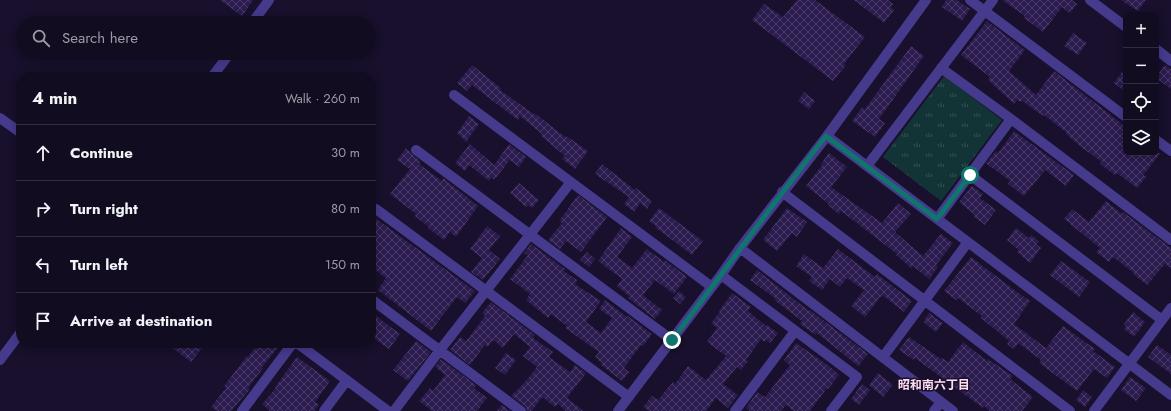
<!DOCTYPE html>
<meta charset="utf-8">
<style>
:root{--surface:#120c21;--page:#1b152a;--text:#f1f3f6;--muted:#9c9ba5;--line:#312c3f}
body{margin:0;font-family:Jost,"Noto Sans JP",sans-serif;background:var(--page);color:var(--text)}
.controls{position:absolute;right:12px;top:12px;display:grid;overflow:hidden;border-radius:8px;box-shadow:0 2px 10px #0003}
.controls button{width:36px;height:36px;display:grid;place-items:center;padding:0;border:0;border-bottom:1px solid var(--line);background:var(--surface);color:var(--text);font:20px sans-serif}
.stop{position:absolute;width:12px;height:12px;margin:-9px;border:3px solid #0f766e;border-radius:50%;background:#fff}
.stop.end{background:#0f766e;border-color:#fff;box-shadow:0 1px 4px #0008}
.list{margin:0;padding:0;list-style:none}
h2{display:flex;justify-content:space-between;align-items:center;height:52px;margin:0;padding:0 16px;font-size:17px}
h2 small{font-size:13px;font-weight:400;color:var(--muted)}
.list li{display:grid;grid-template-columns:26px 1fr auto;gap:12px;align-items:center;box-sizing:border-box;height:56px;padding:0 16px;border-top:1px solid var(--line)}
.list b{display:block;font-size:15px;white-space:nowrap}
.list em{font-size:13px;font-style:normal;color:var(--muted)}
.icon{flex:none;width:22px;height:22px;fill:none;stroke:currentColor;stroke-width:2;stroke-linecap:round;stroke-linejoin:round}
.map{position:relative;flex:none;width:1171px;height:411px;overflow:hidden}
.search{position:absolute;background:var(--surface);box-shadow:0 2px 10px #0003;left:16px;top:16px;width:360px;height:44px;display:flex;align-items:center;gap:10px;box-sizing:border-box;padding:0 14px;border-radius:22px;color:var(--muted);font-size:15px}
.panel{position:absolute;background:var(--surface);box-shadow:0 2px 10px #0003;left:16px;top:72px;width:360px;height:276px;border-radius:16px}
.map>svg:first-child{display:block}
.park{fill:url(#park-tufts)}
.building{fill:url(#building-cross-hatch)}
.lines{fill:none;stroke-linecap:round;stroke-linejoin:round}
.minor{stroke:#463a8d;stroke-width:10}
.route{stroke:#0f766e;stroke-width:5}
.labels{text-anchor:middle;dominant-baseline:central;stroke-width:3;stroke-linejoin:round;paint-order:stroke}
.neighbourhood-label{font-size:12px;font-weight:bold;fill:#ffddef;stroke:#18102c}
</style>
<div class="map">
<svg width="1171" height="411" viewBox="0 0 1171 411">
<defs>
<pattern id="park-tufts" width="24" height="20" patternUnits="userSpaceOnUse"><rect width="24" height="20" fill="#133436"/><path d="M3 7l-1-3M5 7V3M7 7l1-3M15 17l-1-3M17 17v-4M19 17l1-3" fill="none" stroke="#355154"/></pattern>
<pattern id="building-cross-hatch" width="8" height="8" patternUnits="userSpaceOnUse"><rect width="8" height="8" fill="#2b1b4e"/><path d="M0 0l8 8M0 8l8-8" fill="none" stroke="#4a3c69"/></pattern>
</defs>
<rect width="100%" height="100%" fill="#18102c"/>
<path class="park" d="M944,76L1002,120L941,201L883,157Z"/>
<path class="building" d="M220,0H253L242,16Z
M797,0H815L865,37L844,64L846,65L833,81L752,20L764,4L783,17Z
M854,0H888L893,4L891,7L894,10L884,23Z
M946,0H957L970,9L962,21L942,7Z
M1002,0H1072L1077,4L1070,13L1062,7L1043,32L1024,18L1025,16Z
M1121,0H1146L1138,11Z
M987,21L1025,50L1009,71L1036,95L1054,71L1126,127V153H1161L1143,175L1146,177L1137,188L1117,173L1115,175L1100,164L1102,162L1081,147L1066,134L1067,133L1044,115L1043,116L1022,101L1020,102L1017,100L1014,104L988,80L990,77L961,55Z
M1073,33L1087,43L1078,55L1064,46Z
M911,46L924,56L879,119L885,123L875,137L852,121L862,107L865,109Z
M472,65L501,88L500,90L535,115L536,114L565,137L566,136L588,151L575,169L562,159L565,156L541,136L542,134L520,116L518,120L472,85L467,91L457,83Z
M1165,65L1171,69V89L1156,78V77Z
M1126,66V92L1114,83Z
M804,92L815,101L809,109L798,101Z
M469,116L479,124L466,142L457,133Z
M1014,131L1074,175L1066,186L1045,170L1024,196L1008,184L1010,181L986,163L996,151L998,153Z
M470,144L494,165L509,144L526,157L519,167L510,160L494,180L491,177L489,181L469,165L465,171L455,163Z
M406,148L421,162L419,164L442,181L443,178L478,206L456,237L450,232L444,240L428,228L429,227L415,216L416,214L390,194L410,169L397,160Z
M829,153L847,167L831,187L882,223L898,203L911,214L895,232L923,256L941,234L953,243L936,265L938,267L929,279L913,266L911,268L896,255L897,254L841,211L839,214L828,205L829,204L806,186L822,165L821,164Z
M602,164L635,190L636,188L652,201L647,209L640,203L634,212L624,204L629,197L595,174Z
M519,183L539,200L532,208L528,205L526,207L510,193Z
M972,186L983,194L980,198L996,210L985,225L974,217L975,215L959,202Z
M578,195L607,217L581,252L566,241L560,249L548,240L562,223L559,221Z
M1106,201L1122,214L1123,212L1171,248V269L1165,264L1147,285L1133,274L1134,273L1113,257L1109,262L1096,252L1100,248L1064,219L1072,209L1089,222Z
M659,208L703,241L692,255L655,227L656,226L649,221Z
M787,208L807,222L797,237L792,233L777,251L763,240Z
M371,215L475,291L465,303L457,297L431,331L395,303L378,290L386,278L371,267Z
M487,226L500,236L489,250L500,259L483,280L471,272L482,258L470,249Z
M621,228L632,237L617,257L632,268L647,249L664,262L665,260L687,277L674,294L655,280L643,295L662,310L655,319L628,298L630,297L617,286L622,279L598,261Z
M1016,228L1029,238L1031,235L1039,241L1036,244L1041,248L1030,263L1017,252L1019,250L1007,240Z
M531,244L565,269L564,271L577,280L575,284L601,301L586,322L601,333L612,318L599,309L605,300L627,317L628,316L652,334L643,346L641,345L624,368L629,372L622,381L601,365L602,363L595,357L599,352L565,328L567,326L551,314L548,318L526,300L530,294L510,279L528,255L524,253Z
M838,249L875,277L877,274L912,301L904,312L882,295L865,317L851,306L864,290L847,278L840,287L830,279L822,290L809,281L812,277L796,266L804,254L823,268Z
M587,252L595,259L589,267L580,260Z
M971,257L1017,292L1030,301L1014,324L1046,348L1063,326L1095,349L1093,351L1115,367L1107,378L1094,369L1077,391L1039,363L1041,360L1018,343L1014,349L1007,344L1009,341L981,318L982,316L958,298L956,300L944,291Z
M1061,261L1090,282L1079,297L1050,275Z
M757,270L809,311L810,310L819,317L868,354L858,366L817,333L816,335L800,324L802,321L774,300L776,299L750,280Z
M679,291L686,297L680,304L673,298Z
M732,293L751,307L748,311L766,326L767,325L778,333L770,343L766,340L765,342L761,339L746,360L748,361L741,370L737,367L723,384L738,395L728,408L716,398L706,411H649L643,407L652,396L658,400L673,382L675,384L688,366L706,380L726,356L707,342L717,328L711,323L720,312L719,311Z
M491,302L535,335L533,338L553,352L549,357L570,372L575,365L586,373L567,398L584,411H566L558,404L555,407L542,397L532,411H527L525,406L511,396L525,382L537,367L523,356L530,347L514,334L503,348L493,340L488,347L485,345L470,365L450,350L460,337L466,341L485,316L482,313Z
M371,312L400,334L389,349L371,336Z
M1133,312L1145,322L1134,337L1124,329L1126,326L1124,324Z
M929,313L943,323L936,332L923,322Z
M909,337L941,359L942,358L948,362L963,342L987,361L988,359L1013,376L1010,379L1033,397L1022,411H990L984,406L983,408L915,358L914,360L899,350Z
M416,341L431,352L408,381L393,370Z
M166,343H206L191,362Z
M259,343H282L262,367L263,368L248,388L250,389L231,411H217L211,407L226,388L224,386L247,356L248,357Z
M796,343L829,366L839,375L828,389L827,388L810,411H794L786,405L781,411H750L746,408L757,392L765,397L790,365L784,360Z
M1157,345L1171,355V374L1148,357Z
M506,353L516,360L505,375L495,368Z
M297,357L330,381L315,402L319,405L314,411H270L262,404L276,388L275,387Z
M441,359L476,385L474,388L487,398L477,411H432L419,401L430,388L433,391L445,375L435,367Z
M878,373L893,385L883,397L869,385Z
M1130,377L1146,388L1136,401L1121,390Z
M862,384L870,390L859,405L851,399Z
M1083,390L1092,397L1085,407L1076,400Z
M502,405L510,411H496Z"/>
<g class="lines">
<path class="minor" d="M970,0L1126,117
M1090,0L1126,27
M252,23L269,0
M1156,49L1171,61
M941,68L1011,119L1171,240
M212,77L230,53
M454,95L712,287
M0,118L21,133
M827,136L1171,395
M1156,140L1171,151
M416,150L672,340
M867,166L993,0
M970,175L1162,320
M782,192L1070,411
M376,209L629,397
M937,219L1011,119
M740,248L953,411
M721,275L857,377L831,411
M371,299L521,411
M297,343L388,411
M883,357L968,242
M0,360L21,332
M242,411L293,343
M324,411L347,380
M394,411L440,350L571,182
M618,411L721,275L740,248L827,136L926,0
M735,411L795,331
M934,411L941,402
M1094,411L1171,308"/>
</g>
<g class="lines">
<path class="route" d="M672,340C724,272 773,203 826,136L937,219L970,175"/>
</g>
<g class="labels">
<g class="neighbourhood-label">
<text x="934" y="385">昭和南六丁目</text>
</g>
</g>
</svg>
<div class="controls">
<button>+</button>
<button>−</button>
<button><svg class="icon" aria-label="locate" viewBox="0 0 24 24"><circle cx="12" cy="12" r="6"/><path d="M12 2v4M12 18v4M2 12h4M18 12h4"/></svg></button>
<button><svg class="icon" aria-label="layers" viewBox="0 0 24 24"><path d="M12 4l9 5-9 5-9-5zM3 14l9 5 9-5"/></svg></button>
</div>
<div class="stop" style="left:970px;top:175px"></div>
<div class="stop end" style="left:672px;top:340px"></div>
<div class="search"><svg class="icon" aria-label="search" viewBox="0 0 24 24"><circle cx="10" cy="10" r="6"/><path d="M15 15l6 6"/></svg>Search here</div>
<section class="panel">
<h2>4 min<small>Walk · 260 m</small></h2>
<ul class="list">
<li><svg class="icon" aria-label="ahead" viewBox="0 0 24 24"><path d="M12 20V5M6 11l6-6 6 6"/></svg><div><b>Continue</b></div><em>30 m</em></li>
<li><svg class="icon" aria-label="right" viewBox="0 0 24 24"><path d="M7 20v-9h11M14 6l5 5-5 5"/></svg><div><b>Turn right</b></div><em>80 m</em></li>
<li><svg class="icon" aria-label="left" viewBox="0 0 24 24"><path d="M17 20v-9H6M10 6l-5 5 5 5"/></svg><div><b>Turn left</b></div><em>150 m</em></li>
<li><svg class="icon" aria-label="arrive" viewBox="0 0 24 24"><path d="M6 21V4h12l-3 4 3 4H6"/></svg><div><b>Arrive at destination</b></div></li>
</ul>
</section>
</div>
